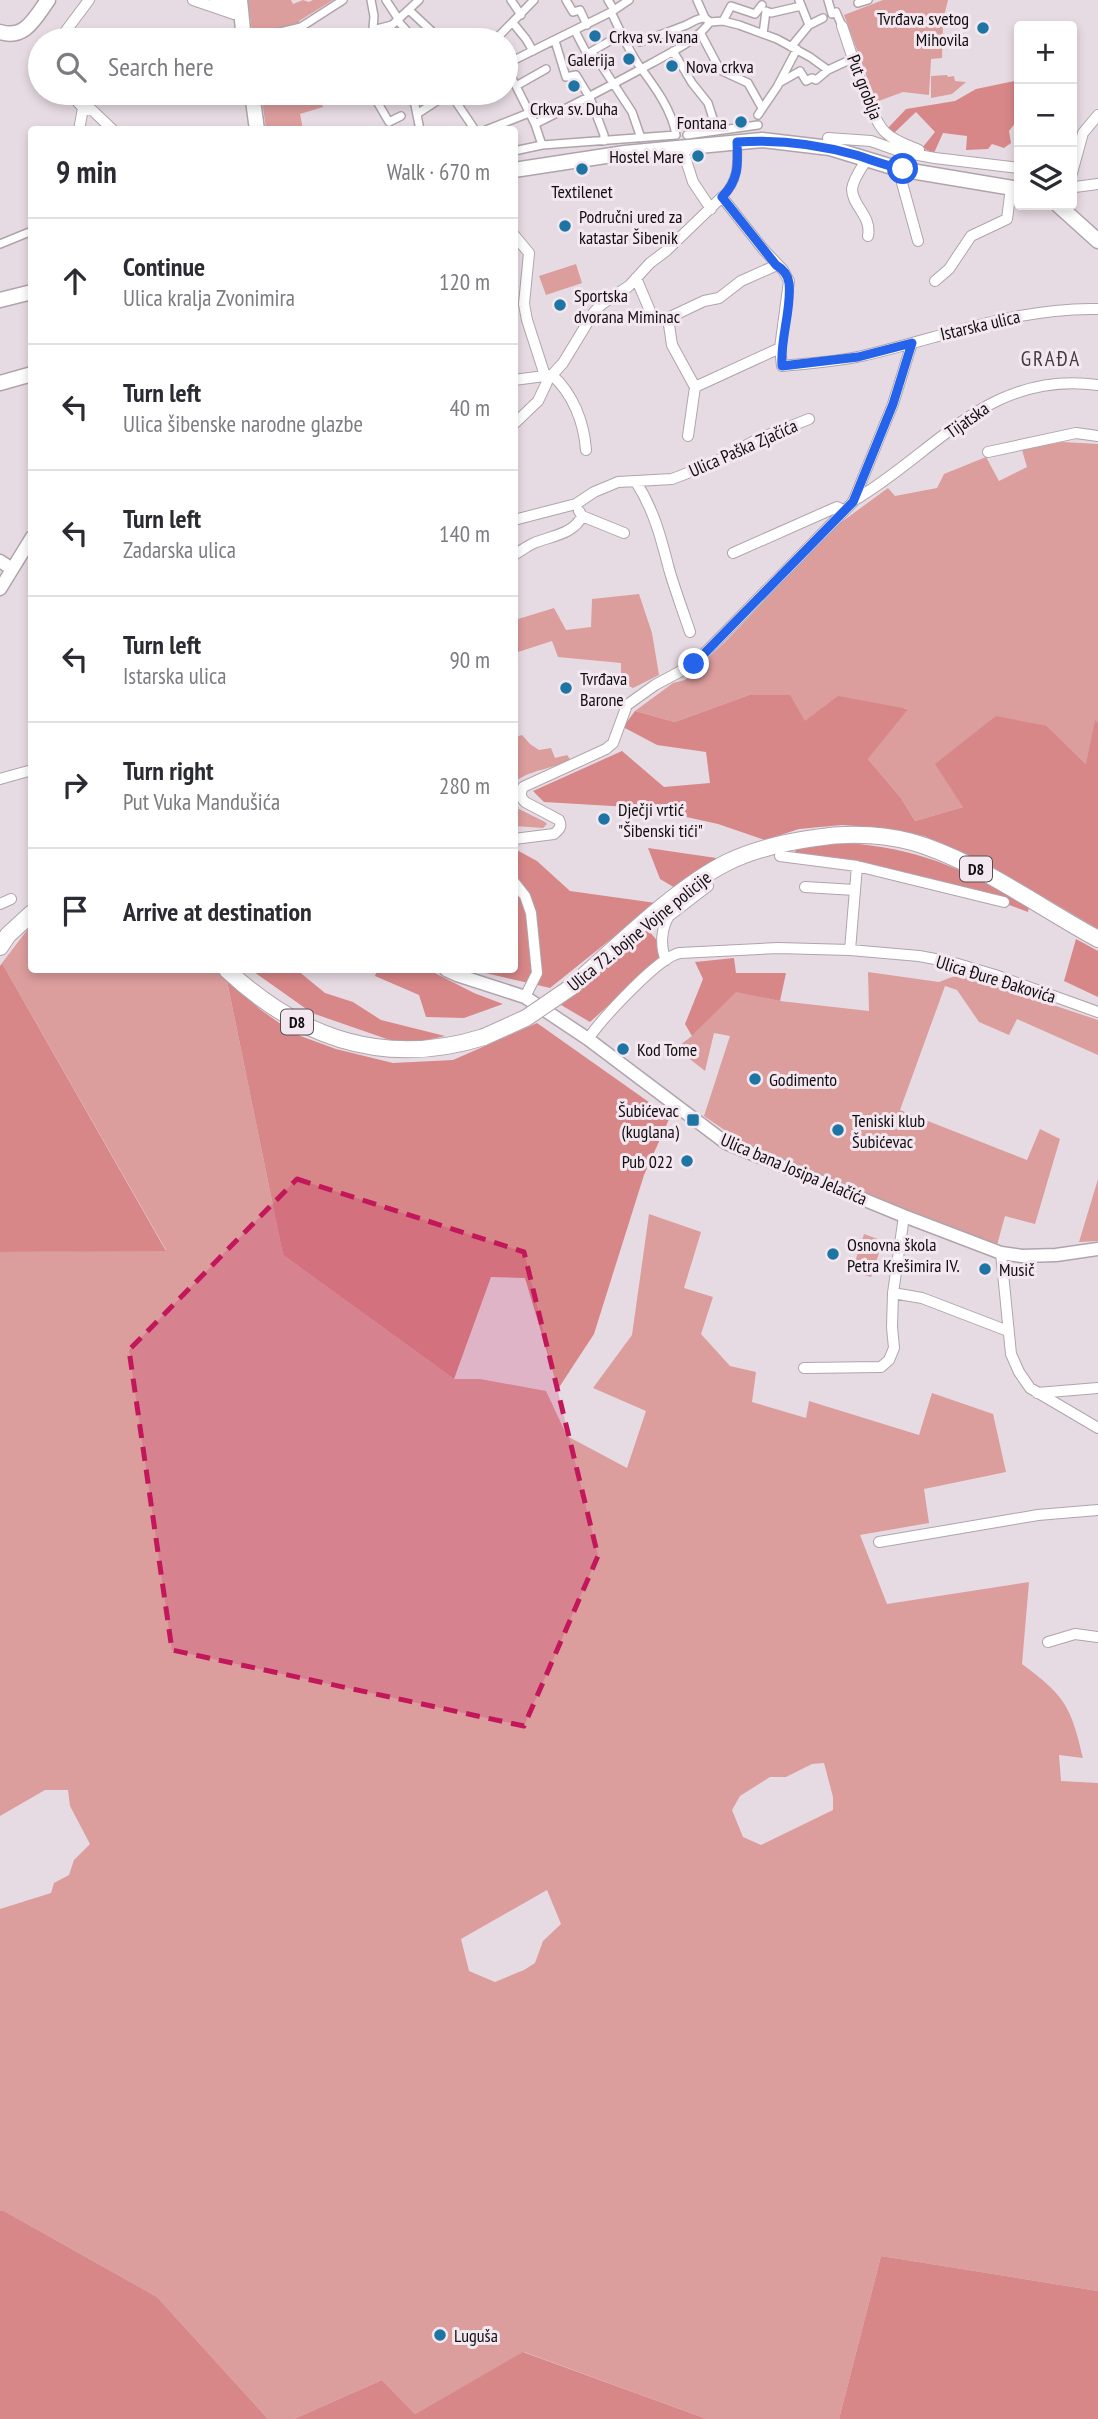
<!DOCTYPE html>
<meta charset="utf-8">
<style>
:root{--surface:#fff;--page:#f7f7f7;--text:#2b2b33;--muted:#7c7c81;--line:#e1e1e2}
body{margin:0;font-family:"PT Sans Narrow",sans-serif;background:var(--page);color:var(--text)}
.controls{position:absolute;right:21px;top:21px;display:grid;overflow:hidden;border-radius:7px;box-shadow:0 4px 10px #0003}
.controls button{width:63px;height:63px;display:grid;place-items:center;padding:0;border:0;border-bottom:2px solid var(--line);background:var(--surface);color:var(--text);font:35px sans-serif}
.stop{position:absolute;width:21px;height:21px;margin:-16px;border:5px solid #2563eb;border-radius:50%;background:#fff}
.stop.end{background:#2563eb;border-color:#fff;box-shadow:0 2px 7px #0008}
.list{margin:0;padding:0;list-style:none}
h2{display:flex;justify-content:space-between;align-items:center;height:91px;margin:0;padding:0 28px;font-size:30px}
h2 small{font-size:23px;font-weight:400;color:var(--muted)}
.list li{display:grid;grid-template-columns:46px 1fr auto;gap:21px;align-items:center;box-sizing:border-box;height:126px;padding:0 28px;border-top:2px solid var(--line)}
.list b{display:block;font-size:26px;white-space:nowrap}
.list p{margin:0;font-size:23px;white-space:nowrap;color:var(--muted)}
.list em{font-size:23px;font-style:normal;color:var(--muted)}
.icon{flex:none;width:38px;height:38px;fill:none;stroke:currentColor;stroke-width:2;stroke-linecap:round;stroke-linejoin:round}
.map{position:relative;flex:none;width:1098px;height:2419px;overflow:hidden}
.search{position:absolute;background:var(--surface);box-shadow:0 4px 10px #0003;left:28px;top:28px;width:490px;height:77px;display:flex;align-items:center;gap:18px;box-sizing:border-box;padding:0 24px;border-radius:38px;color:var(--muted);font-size:26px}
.panel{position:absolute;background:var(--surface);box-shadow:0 4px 10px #0003;left:28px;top:126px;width:490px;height:847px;border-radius:7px}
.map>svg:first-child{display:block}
.green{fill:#dc9d9d;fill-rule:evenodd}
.forest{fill:#d88788}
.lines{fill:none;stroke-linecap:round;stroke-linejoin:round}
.pedestrian-casing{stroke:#b0a4ac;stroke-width:10}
.minor-casing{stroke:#b0a4ac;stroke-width:12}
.tertiary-casing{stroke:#b0a4ac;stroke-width:15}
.secondary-casing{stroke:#b0a4ac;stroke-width:17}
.primary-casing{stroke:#b0a4ac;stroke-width:18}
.pedestrian{stroke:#fff;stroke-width:7}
.minor{stroke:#fff;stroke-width:10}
.tertiary{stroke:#fff;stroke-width:12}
.secondary{stroke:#fff;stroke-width:14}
.primary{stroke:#fff;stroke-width:16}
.primary-bridge-casing{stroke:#b0a4ac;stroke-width:18;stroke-linecap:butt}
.primary-bridge{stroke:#fff;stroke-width:16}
.route{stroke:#2563eb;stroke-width:9}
.marked{fill:#c2185b;fill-opacity:0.2;stroke:#c2185b;stroke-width:5;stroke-dasharray:14 9;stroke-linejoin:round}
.poi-dot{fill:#1e75a4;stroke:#f4e8f0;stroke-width:2.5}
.labels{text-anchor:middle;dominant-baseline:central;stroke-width:6;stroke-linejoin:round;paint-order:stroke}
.shield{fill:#f4e8f0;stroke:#564f53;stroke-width:2}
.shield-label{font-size:16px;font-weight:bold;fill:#120e10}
.poi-label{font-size:18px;fill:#120e10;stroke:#f4e8f0;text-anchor:start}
.street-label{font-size:18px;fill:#120e10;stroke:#f4e8f0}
.quarter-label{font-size:21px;letter-spacing:2px;fill:#443a40;stroke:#f4e8f0}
</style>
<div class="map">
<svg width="1098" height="2419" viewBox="0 0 1098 2419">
<rect width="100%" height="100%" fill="#e7dbe3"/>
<path class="green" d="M248,0H291L293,4L303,0L309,2L313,0H333L299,21L304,34L302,35L303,40H253Z
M883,0H948L943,20L942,58L931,59L929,95L903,92L876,102L844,15Z
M947,75L948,77L954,76L955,81L966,82L952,94L931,98V76Z
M261,93H318L323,107L300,114L303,129H266Z
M576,264L582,283L546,295L539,276Z
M1062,442L1098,444V723L1095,721L1087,765L1047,726L963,807L915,821L901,798L868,759L907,708L804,722L749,695L675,722L635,711L673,683L685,680L724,643L836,526L888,488L895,496L937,488L944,474L986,457L999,481L1027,467L1022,450Z
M639,594L652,633L659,675L633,688L621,682V663L558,657L552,641L515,653V620L554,608L566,630L591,627L592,599Z
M522,735L530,744L539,750L551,748L555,758L567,755L570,759C553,770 530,769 515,782V737Z
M515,807L545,822L547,824L543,828L515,826Z
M31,925L32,970H216L227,981L283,1255L454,1379H480L546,1391L567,1436L627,1468L646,1411L593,1388L632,1335L649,1214L701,1232L684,1288L713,1297L701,1334L730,1366L756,1372L752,1402L806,1418L809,1401L919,1435L932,1393L993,1414L1006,1472L924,1489L929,1523L860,1535L887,1604L1029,1582L1022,1664C1065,1696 1071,1706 1083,1758L1059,1755L1061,1781L1098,1783V2291L881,2256L839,2419H707L524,2352L415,2414L382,2380L294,2419H268L157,2297L4,2211H0V1909L51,1893L54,1883L69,1875L74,1860L90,1844L70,1806L68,1790H45L0,1816V1252L166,1250L2,963ZM824,1763L833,1797V1810L761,1845L743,1837L732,1810L740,1796L770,1777H786L812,1764ZM547,1890L561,1924L543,1941L535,1963L524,1970L495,1982L469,1971L461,1939Z
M868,972L939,982L960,974L1098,1020V1055L1017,1019L1009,1035L979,1022L957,990L945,986L900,1110L1027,1160L1040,1129L1060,1139L1035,1224L1005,1216L997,1245L908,1212L745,1144L704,1116L730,1036L714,1033L705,1071L676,1048L692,1036L736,991L780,1001L869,1011Z
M1098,1179V1241L1079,1242Z
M864,1234L883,1241L871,1277L852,1271Z"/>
<path class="forest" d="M1019,80V118L1009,131L1011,143L1004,148L992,144L988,149L966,150L967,136L943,133L934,153L922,148L935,132L916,112L894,133L888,128L906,109L955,101L976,89Z
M749,695H790L805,721L838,696L908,709L868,759L901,798L915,821L963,807L935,764L996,716L1047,726L1086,764L1095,720L1098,723V929L980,860L924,836L884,828L842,825L799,829L765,840L718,824L646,808L544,802L533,791L622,751L664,787L710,783L706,752L657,745L623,727L635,711L675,722Z
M846,843C919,848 967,870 1029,907L1028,912L987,897L795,853L796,848Z
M648,848L723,859L677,889L660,879Z
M515,849L537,861L570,891L656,903L550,988L473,970H514Z
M648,930L667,952L590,1022L561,1005Z
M1076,939L1098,951V997L1064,981Z
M734,958L736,973H786L780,1001L736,992L692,1036L685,1024L703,979L695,962Z
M2,963L166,1251L0,1252V966Z
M251,970H297L325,993L353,1002L381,1020L445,1036L404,1045L312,1013Z
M377,970H429L474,993L503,1004L464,1018L426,1017L419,995L375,976Z
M227,981L261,1010L295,1034L336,1049L393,1063L453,1060L537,1023L670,1117L644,1175L594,1334L558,1389L525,1278L491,1277L454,1379L283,1255Z
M0,2211H4L157,2297L268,2419H0Z
M881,2256L1098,2291V2419H839Z
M523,2352L707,2419H294L382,2380L415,2414Z"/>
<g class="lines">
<defs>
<path id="pedestrian" d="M371,0L374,16L372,40
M386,0L399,20
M511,0L521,15
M566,0L573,12L580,10L587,25
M697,0L705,18
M799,0L809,25
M828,0L832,14
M858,3L868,0
M409,10L441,40
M614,10L629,0
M836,12L842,26
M398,21L415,40
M723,21L731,6L755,14L762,5
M710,22L723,21L739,25L777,39L810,57L828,70L854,58
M513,23L526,39L533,51
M373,30L392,25L419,0
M575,31L587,54L622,34
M701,34L720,70L748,83L762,108
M763,34L766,11L771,13L801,6
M251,39L301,27L343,0
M495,40L534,0
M555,41L566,77L576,75L590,98L604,135V141
M791,47L809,25L823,18
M673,51L692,83L708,103L717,131
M591,53L596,57L632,112L641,138
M506,64L611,12
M506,66L535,124L542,145
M779,83L800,71L806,81L812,78L816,80L828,70
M516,86L546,69
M372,93L389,122L401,116
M411,93L410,96L415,105L420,130
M450,93L475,130
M417,114L449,93
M758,115L777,87L797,49
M535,124C575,104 614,84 652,63C673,51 696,41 710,22L705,18C696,18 692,23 684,26C670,31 655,37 640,42
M486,130L529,113
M687,135L758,125
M514,151L542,145L676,135C672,110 655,87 640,67C628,50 620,30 611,12L614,10L608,0
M722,197C738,181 738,165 737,143
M0,244L32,231"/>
<path id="minor" d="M193,0L234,14L241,13
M842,26C851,51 869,116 885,132C894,141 907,145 919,150
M59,40L89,0
M70,93L83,108L92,110L113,130
M79,130L83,108
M828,138L871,141L902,152L935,158L1019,168
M682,148L693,182L711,209
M867,159C862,167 853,179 852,189C852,206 872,216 868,236
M903,169L902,183L918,241
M1072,173L1083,133L1098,115
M1072,185L1075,187L1098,184
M514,235L529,253L524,304L527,320L547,382L538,401L514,424
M636,278L653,318H668L672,345L695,387L688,436
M935,281L949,269L971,236L1007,219L1011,188
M668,318L704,301L719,298L741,281L777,265
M552,375C573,394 584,422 586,450
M514,380L552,375L563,363L594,312L602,304L629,286L650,263L666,251L722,197L763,249L783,270L789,281L780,348L782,366C808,363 836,362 862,356C940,338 1017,307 1098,309
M695,387L780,348
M988,452L1076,433L1098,436
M636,482C654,510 661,538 669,569C675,590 683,611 690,632
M853,501C937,452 988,370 1098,385
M579,511L582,516L624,533
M514,520L576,504L594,492L618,482L672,479L714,463L758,439L809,419
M733,553L837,507L843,510
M514,555C521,551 527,546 534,543C551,536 574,534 582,516
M0,779L32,770
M514,839L554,834C560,829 562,826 559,820L525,802C520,797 520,793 523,787L606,749L613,743L627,705L655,685L694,664L853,502L893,404L912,343
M780,856L857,866L1004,902
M514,882L525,896L531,913L537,973L525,997
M805,887L855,890
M0,904L11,899
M850,950L857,866
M666,960C660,947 661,928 669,916L708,886
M588,1039C601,1020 659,956 680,953L778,948L850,950L919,956L951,962L995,975L1098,1012
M1001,1253L1011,1354L1019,1372L1030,1388L1098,1428
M893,1293L922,1298L1008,1331
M804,1368L881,1367L889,1360L894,1348L892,1327L893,1293L904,1216
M1037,1393L1098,1388
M879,1542L1038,1515L1098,1510
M1048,1642L1075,1634L1098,1637"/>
<path id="tertiary" d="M0,561L12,569
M0,589L32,537
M446,970L457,975L525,997L588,1039L726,1143L904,1216L1001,1253L1022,1256L1056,1255L1098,1249"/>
<path id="secondary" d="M217,0L240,3
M240,0L244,40
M0,32C25,40 35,18 48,0
M252,93L257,130
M514,170L625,153L762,140L830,148L899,169L1019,189
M1058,205L1098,241
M0,300L32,292
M0,383L32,374"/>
<path id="primary" d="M0,947L8,935L32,913
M227,970C301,1039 385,1068 484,1037
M570,988C616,948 674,889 728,862C755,849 786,842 815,838C850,832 891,834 925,846C987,868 1041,908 1098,939"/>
</defs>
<use href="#pedestrian" class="pedestrian-casing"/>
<use href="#minor" class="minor-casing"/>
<use href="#tertiary" class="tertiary-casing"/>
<use href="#secondary" class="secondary-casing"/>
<use href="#primary" class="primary-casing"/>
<use href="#pedestrian" class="pedestrian"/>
<use href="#minor" class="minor"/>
<use href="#tertiary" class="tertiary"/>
<use href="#secondary" class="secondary"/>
<use href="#primary" class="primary"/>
<defs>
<path id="primary-bridge" d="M484,1037L526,1018L570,988"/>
</defs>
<use href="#primary-bridge" class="primary-bridge-casing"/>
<use href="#primary-bridge" class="primary-bridge"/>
</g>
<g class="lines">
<path class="route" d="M694,664L853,502L893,404L912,343L858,357L782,366C780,338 792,309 789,283C788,275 783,269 776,265L722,197C739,180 738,165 737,142C778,139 817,144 856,155C872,160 887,166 903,169"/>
</g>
<path class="marked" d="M297,1179L524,1252L598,1556L524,1726L172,1650L129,1350Z"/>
<g class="poi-dot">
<circle cx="983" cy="28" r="7"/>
<circle cx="595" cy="36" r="7"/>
<circle cx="629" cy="59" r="7"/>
<circle cx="672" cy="66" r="7"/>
<circle cx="574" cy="86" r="7"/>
<circle cx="741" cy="122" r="7"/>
<circle cx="698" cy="156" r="7"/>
<circle cx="582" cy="169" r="7"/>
<circle cx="565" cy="226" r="7"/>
<circle cx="560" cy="305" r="7"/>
<circle cx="566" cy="688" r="7"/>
<circle cx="604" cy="819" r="7"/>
<circle cx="623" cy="1049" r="7"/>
<circle cx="755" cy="1079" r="7"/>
<rect x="686" y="1113" width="14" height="14" rx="3.5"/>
<circle cx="838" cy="1130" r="7"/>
<circle cx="687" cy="1161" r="7"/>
<circle cx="833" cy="1254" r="7"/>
<circle cx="985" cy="1269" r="7"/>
<circle cx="440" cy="2335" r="7"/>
</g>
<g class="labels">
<g class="shield">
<rect x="960" y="856.5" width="32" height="25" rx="5"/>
<rect x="281" y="1009.5" width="32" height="25" rx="5"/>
</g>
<g class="shield-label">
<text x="976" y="869">D8</text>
<text x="297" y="1022">D8</text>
</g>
<g class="poi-label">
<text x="969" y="18" text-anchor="end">Tvrđava svetog<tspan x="969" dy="21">Mihovila</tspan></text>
<text x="609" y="36">Crkva sv. Ivana</text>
<text x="615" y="59" text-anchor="end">Galerija</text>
<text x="686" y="66">Nova crkva</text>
<text x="574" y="108" text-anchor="middle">Crkva sv. Duha</text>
<text x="727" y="122" text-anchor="end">Fontana</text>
<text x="684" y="156" text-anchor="end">Hostel Mare</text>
<text x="582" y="191" text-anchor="middle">Textilenet</text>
<text x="579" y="216">Područni ured za<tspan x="579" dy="21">katastar Šibenik</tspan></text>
<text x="574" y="295">Sportska<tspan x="574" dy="21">dvorana Miminac</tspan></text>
<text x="580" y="678">Tvrđava<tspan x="580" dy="21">Barone</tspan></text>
<text x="618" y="809">Dječji vrtić<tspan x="618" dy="21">"Šibenski tići"</tspan></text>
<text x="637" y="1049">Kod Tome</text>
<text x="769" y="1079">Godimento</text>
<text x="679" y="1110" text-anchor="end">Šubićevac<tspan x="679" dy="21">(kuglana)</tspan></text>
<text x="852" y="1120">Teniski klub<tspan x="852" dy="21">Šubićevac</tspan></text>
<text x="673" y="1161" text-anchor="end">Pub 022</text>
<text x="847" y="1244">Osnovna škola<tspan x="847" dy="21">Petra Krešimira IV.</tspan></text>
<text x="999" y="1269">Musič</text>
<text x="454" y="2335">Luguša</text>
</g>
<g class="street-label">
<text transform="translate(865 87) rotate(69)">Put groblja</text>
<text transform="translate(980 325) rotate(-13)">Istarska ulica</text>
<text transform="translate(967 420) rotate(-35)">Tijatska</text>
<text transform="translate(743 448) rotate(-24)">Ulica Paška Zjačića</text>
<text transform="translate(639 931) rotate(-39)">Ulica 72. bojne Vojne policije</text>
<text transform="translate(996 979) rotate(17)">Ulica Đure Đakovića</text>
<text transform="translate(794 1169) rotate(23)">Ulica bana Josipa Jelačića</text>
</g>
<g class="quarter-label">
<text x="1051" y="358">GRAĐA</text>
</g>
</g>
</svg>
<div class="controls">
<button>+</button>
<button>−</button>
<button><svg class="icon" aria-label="layers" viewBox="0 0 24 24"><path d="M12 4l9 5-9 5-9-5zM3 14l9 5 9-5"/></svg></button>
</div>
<div class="stop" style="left:903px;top:169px"></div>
<div class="stop end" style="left:694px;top:664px"></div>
<div class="search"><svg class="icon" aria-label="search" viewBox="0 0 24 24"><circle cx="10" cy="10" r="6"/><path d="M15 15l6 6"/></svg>Search here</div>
<section class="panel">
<h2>9 min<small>Walk · 670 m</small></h2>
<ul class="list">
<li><svg class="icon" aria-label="ahead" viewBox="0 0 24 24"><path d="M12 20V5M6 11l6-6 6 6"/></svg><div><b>Continue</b><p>Ulica kralja Zvonimira</p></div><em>120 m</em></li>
<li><svg class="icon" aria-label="left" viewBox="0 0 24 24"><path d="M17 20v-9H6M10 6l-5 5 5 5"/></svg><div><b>Turn left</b><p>Ulica šibenske narodne glazbe</p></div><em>40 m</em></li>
<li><svg class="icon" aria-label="left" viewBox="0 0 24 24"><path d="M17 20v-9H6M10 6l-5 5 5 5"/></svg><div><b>Turn left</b><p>Zadarska ulica</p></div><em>140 m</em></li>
<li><svg class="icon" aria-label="left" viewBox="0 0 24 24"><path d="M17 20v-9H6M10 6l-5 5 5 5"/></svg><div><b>Turn left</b><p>Istarska ulica</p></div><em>90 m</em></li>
<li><svg class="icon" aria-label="right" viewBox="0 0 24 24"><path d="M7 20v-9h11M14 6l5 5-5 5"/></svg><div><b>Turn right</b><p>Put Vuka Mandušića</p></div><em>280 m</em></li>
<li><svg class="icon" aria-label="arrive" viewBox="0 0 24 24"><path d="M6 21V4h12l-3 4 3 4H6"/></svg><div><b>Arrive at destination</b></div></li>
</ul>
</section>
</div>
